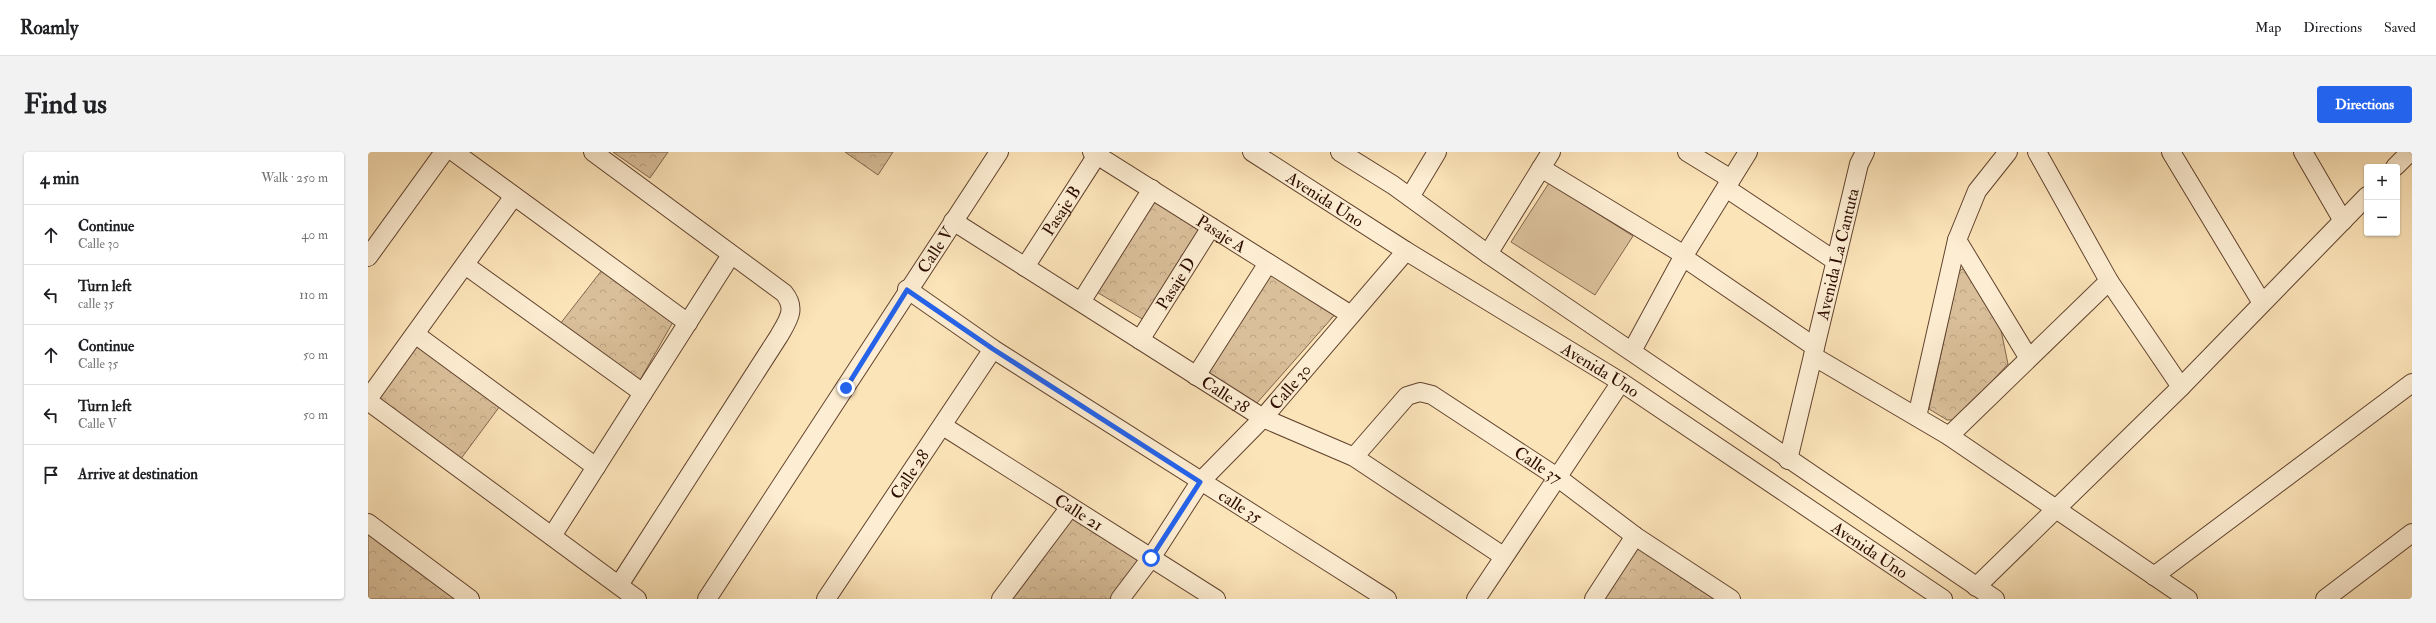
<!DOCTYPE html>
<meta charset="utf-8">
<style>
:root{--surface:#fff;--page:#f2f2f2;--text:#202124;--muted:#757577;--line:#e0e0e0;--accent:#2563eb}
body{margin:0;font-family:"IM FELL Double Pica",serif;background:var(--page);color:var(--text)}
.controls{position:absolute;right:12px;top:12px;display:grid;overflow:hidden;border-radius:4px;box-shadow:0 1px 3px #0004}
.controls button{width:36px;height:36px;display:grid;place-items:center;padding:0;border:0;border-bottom:1px solid var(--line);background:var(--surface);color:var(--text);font:20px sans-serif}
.stop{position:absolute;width:12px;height:12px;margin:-9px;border:3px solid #2563eb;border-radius:50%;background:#fff}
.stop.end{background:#2563eb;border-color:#fff;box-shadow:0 1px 4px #0008}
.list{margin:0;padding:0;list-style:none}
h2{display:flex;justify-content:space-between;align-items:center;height:52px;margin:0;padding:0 16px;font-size:17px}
h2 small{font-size:13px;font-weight:400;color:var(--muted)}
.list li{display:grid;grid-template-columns:26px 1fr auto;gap:12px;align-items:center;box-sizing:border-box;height:60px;padding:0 16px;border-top:1px solid var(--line)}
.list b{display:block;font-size:15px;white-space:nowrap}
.list p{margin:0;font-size:13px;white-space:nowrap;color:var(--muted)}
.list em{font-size:13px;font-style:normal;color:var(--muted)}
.icon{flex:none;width:22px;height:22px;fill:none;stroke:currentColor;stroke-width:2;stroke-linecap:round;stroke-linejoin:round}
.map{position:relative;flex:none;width:2044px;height:447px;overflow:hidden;border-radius:4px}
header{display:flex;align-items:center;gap:24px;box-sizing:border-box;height:56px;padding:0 20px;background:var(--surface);border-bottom:1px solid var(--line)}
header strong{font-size:19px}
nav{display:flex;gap:22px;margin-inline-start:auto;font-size:14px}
.intro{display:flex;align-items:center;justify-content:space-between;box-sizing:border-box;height:96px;padding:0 24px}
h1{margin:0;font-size:28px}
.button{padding:10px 18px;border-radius:4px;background:var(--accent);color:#fff;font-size:14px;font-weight:700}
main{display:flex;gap:24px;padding:0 24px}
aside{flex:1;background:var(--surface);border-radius:4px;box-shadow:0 1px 3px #0004}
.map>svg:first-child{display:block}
.grass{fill:#d9bf9a;stroke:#83664d}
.forest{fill:url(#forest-crowns);stroke:#83664d}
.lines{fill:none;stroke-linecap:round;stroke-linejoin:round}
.minor-casing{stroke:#61432e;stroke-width:20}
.minor{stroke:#fdedd2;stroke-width:18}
.route{stroke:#2563eb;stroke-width:5}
.labels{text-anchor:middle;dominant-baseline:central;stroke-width:4;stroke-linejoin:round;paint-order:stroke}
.street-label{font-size:17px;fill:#2d0d00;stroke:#fdedd2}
</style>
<header>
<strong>Roamly</strong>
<nav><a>Map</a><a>Directions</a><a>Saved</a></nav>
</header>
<div class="intro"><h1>Find us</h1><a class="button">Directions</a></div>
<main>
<aside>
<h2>4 min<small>Walk · 250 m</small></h2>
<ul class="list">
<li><svg class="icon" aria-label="ahead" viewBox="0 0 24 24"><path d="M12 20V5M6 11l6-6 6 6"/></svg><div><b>Continue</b><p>Calle 30</p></div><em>40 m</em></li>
<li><svg class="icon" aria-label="left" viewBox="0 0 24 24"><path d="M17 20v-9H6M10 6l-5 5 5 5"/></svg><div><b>Turn left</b><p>calle 35</p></div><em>110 m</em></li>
<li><svg class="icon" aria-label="ahead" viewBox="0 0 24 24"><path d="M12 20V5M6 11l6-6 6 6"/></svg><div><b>Continue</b><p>Calle 35</p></div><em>50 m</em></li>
<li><svg class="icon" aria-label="left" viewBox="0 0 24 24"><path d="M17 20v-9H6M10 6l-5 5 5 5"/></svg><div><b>Turn left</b><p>Calle V</p></div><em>50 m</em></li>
<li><svg class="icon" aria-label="arrive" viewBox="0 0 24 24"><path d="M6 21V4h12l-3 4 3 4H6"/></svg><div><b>Arrive at destination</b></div></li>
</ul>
</aside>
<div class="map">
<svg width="2044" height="447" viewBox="0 0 2044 447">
<defs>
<pattern id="forest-crowns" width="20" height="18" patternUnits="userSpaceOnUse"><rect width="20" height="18" fill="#d9bf9a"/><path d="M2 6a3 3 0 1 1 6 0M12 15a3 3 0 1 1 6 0" fill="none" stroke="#bba383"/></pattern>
</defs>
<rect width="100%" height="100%" fill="#fce4b9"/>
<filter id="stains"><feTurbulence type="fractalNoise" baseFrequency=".005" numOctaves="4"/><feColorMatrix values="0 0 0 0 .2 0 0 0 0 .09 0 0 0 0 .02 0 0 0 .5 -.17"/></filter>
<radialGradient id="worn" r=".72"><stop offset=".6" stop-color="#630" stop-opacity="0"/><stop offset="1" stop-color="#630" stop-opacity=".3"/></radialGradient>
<path class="grass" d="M1181,31L1265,84L1227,143L1143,90Z"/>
<path class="forest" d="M245,0H300L282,26Z
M477,0H525L510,23Z
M785,44L838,73L776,168L727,139Z
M1598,115L1633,178L1640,212L1588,268H1579L1561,257L1591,119Z
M902,117L971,158L888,252L835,219Z
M234,118L305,170L272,228L192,172Z
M52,193L132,254L92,308L12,252V242L47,195Z
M709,365L767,404L770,410L742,447H640L701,366Z
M0,378L94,447H0Z
M1270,391L1348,447H1230Z"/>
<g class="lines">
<defs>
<g id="minor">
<path d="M86,0L320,171"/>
<path d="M225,0L416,141C429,157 420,168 411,184L251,433"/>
<path id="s1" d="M724,0L983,163"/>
<path id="s2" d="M884,0L1038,99L1253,230L1575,447"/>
<path d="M972,0L1025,33L1120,102L1627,447"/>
<path d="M1319,0L1363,27"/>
<path d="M1669,0L1741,129L1813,235"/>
<path d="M1803,0L1894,151"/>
<path d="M1935,0L1975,69"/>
<path d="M2027,15L2042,0"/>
<path d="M1173,16L1308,98"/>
<path d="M1358,36L1466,108"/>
<path d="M1042,45L1069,0"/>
<path id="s3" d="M585,69L895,266L986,305L1135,404"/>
<path d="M1589,88L1660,205"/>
<path d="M1120,102L1183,0"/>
<path d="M0,105L76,0"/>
<path d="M1315,105L1447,195"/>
<path d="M97,113L275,241"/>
<path id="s4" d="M657,115L729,3"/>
<path id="s5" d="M539,137L625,197L1019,447"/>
<path d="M713,150L784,37"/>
<path d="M47,182L228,315"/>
<path id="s6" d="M772,188L843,75"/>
<path d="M1264,199L1315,105L1380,0"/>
<path d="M1445,204L1581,284L1820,447"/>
<path d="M828,224L900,111"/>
<path d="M0,247L146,44"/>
<path d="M0,249L269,447"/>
<path d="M1549,265L1589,88L1609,39L1640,0"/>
<path id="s7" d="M575,274L848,447"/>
<path d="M1581,284L1741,129"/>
<path id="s8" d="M986,305L1039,244L1052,240L1064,243L1189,325L1267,384L1363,447"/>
<path id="s9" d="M1420,308L1491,12L1497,0"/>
<path d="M0,371L102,447"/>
<path d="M184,384L363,103"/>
<path d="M1786,424L2044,231"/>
<path d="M1608,435L1813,235L1999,44"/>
<path id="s10" d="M339,447L631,0"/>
<path id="s11" d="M458,447L625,197"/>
<path d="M633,447L702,355"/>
<path id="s12" d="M752,447L783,406L832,330L895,266L1038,99"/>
<path d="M1108,447L1253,230"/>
<path d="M1226,447L1267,384"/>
<path d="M1957,447L2044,381"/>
</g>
</defs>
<use href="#minor" class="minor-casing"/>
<use href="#minor" class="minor"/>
</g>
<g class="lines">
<path class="route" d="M478,236L539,138L625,197L832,330L783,406"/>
</g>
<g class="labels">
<g class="street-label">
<text stroke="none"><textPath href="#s2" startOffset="87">Avenida Uno</textPath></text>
<text stroke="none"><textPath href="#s4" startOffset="67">Pasaje B</textPath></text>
<text stroke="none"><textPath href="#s1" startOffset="153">Pasaje A</textPath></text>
<text stroke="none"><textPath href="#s10" startOffset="417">Calle V</textPath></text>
<text stroke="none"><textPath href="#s9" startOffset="212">Avenida La Cantuta</textPath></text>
<text stroke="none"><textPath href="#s6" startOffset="67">Pasaje D</textPath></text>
<text stroke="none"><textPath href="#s2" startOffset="411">Avenida Uno</textPath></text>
<text stroke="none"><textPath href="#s12" startOffset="273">Calle 30</textPath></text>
<text stroke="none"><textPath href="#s3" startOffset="323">Calle 38</textPath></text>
<text stroke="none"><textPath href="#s8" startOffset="234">Calle 37</textPath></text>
<text stroke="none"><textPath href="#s11" startOffset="150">Calle 28</textPath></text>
<text stroke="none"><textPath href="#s5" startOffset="398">calle 35</textPath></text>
<text stroke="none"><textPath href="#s7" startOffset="161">Calle 21</textPath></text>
<text stroke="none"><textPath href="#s2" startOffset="735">Avenida Uno</textPath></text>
</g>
</g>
<rect width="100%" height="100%" filter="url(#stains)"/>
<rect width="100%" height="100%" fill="url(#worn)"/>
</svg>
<div class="controls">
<button>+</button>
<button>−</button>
</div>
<div class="stop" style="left:783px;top:406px"></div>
<div class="stop end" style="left:478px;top:236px"></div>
</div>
</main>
